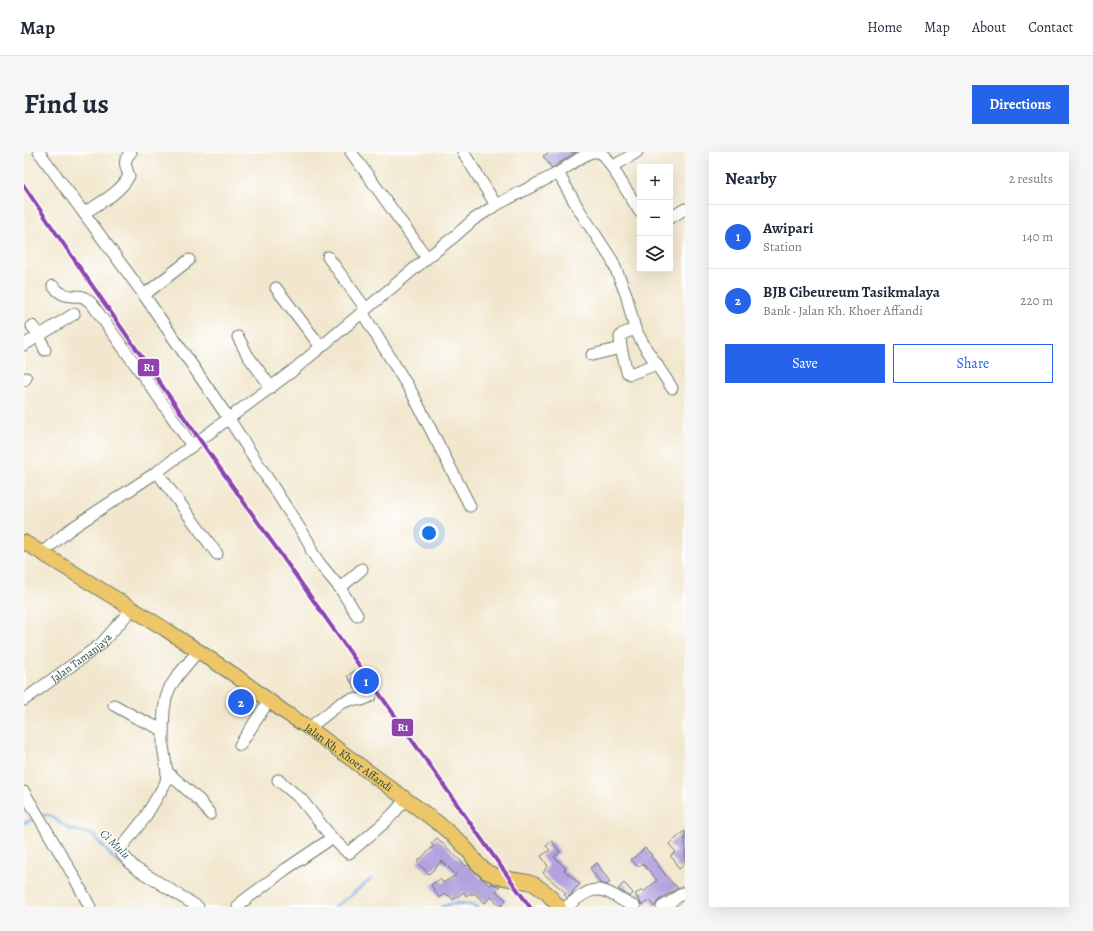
<!DOCTYPE html>
<meta charset="utf-8">
<style>
:root{--surface:#fff;--page:#f6f6f7;--text:#1f2937;--muted:#747a83;--line:#e0e1e3;--accent:#2563eb}
body{margin:0;font-family:Alegreya,serif;background:var(--page);color:var(--text)}
.controls{position:absolute;right:12px;top:12px;display:grid;overflow:hidden;border-radius:0px;box-shadow:0 4px 16px #0002}
.controls button{width:36px;height:36px;display:grid;place-items:center;padding:0;border:0;border-bottom:1px solid var(--line);background:var(--surface);color:var(--text);font:20px sans-serif}
.you{position:absolute;left:405px;top:381px;width:14px;height:14px;margin:-10px;border:3px solid #fff;border-radius:50%;background:#1a73e8;box-shadow:0 0 0 6px #1a73e833}
.badge{display:grid;place-items:center;width:26px;height:26px;border-radius:50%;background:var(--accent);color:#fff;font-size:13px;font-weight:700}
.pin{position:absolute;translate:-50% -50%;border:2px solid #fff;box-shadow:0 1px 4px #0006}
.list{margin:0;padding:0;list-style:none}
h2{display:flex;justify-content:space-between;align-items:center;height:52px;margin:0;padding:0 16px;font-size:17px}
h2 small{font-size:13px;font-weight:400;color:var(--muted)}
.list li{display:grid;grid-template-columns:26px 1fr auto;gap:12px;align-items:center;box-sizing:border-box;height:64px;padding:0 16px;border-top:1px solid var(--line)}
.list b{display:block;font-size:15px;white-space:nowrap}
.list p{margin:0;font-size:13px;white-space:nowrap;color:var(--muted)}
.list em{font-size:13px;font-style:normal;color:var(--muted)}
.actions{display:flex;gap:8px;padding:12px 16px}
.actions a{flex:1;padding:9px 0;border:1px solid var(--accent);border-radius:0px;text-align:center;font-size:14px;color:var(--accent)}
.actions .main{background:var(--accent);color:#fff}
.icon{flex:none;width:22px;height:22px;fill:none;stroke:currentColor;stroke-width:2;stroke-linecap:round;stroke-linejoin:round}
.map{position:relative;flex:none;width:661px;height:755px;overflow:hidden;border-radius:0px}
header{display:flex;align-items:center;gap:24px;box-sizing:border-box;height:56px;padding:0 20px;background:var(--surface);border-bottom:1px solid var(--line)}
header strong{font-size:19px}
nav{display:flex;gap:22px;margin-inline-start:auto;font-size:14px}
.intro{display:flex;align-items:center;justify-content:space-between;box-sizing:border-box;height:96px;padding:0 24px}
h1{margin:0;font-size:28px}
.button{padding:10px 18px;border-radius:0px;background:var(--accent);color:#fff;font-size:14px;font-weight:700}
main{display:flex;gap:24px;padding:0 24px}
aside{flex:1;background:var(--surface);border-radius:0px;box-shadow:0 4px 16px #0002}
.map>svg:first-child{display:block}
.lines{fill:none;stroke-linecap:round;stroke-linejoin:round}
.stream{stroke:#7aade7;stroke-width:2.5}
.building{fill:#b3a2de}
.minor-casing{stroke:#69786a;stroke-width:13}
.major-casing{stroke:#69786a;stroke-width:16}
.minor{stroke:#fff;stroke-width:11}
.major{stroke:#ecc669;stroke-width:14}
.rail-1-casing{stroke:#fff;stroke-width:7}
.rail-1{stroke:#8e44ad;stroke-width:4}
.labels{text-anchor:middle;dominant-baseline:central;stroke-width:3;stroke-linejoin:round;paint-order:stroke}
.street-label{font-size:11px;fill:#1f3d34;stroke:#fff}
.water-label{font-size:12px;font-style:italic;fill:#3a5f6a;stroke:#fff}
.line-badge{stroke:#fff;stroke-width:1.5}
.badge-label{font-size:11px;text-anchor:middle;font-weight:bold;fill:#fff}
</style>
<header>
<strong>Map</strong>
<nav><a>Home</a><a>Map</a><a>About</a><a>Contact</a></nav>
</header>
<div class="intro"><h1>Find us</h1><a class="button">Directions</a></div>
<main>
<div class="map">
<svg width="661" height="755" viewBox="0 0 661 755">
<rect width="100%" height="100%" fill="#fff"/>
<filter id="ink" filterUnits="userSpaceOnUse"><feTurbulence type="fractalNoise" baseFrequency=".025" numOctaves="2"/><feDisplacementMap in="SourceGraphic" scale="8" xChannelSelector="R" yChannelSelector="G"/><feConvolveMatrix kernelMatrix="1 2 1 2 8 2 1 2 1" color-interpolation-filters="sRGB"/></filter>
<filter id="wash" filterUnits="userSpaceOnUse"><feTurbulence type="fractalNoise" baseFrequency=".012" numOctaves="4" result="noise"/><feDisplacementMap in="SourceGraphic" scale="16" xChannelSelector="R" yChannelSelector="G"/><feGaussianBlur stdDeviation="0.9" result="paint"/><feColorMatrix in="noise" values="0 0 0 0 0 0 0 0 0 0 0 0 0 0 0 0 0 1.4 0 .05"/><feComposite in="paint" operator="in"/></filter>
<g filter="url(#wash)">
<rect width="100%" height="100%" fill="#f2e7ce"/>
<g class="lines">
<path class="stream" d="M17,663H25L46,677L66,682L69,683L90,707L108,720
M0,671L12,666
M310,755L325,745L347,727
M417,755C429,750 441,750 453,755"/>
</g>
<g id="blocks">
<path class="building" d="M526,0H552L528,16L519,4Z
M332,518L345,537L337,541H335L323,524Z
M661,679V712L655,717L652,712L653,711L646,704L652,700L645,692Z
M413,686L442,714L444,713L457,726L466,733L468,731L476,735L472,739L482,748L477,754L467,745L461,751L450,741L448,743L447,741L442,744L440,740L429,748L425,743L424,744L422,741L415,746L407,733L416,727L419,731L432,723L418,709L405,722L393,710L410,694L407,692Z
M528,689L536,700L530,705L542,716L540,718L556,732L548,740L549,741L543,746L540,743L542,741L519,721L524,714L517,704L526,698L522,694Z
M621,696L628,703L627,704L637,717L649,732H650L654,736L634,749L630,755L626,748L618,753L611,742L619,738L620,740L633,728L618,711L614,715L607,708Z
M573,711L586,730L582,733L576,731L566,716Z
M600,731L609,741L606,745L594,737Z"/>
</g>
</g>
<g filter="url(#ink)">
<use href="#blocks" fill-opacity="0" stroke="#69786a" stroke-width="1"/>
<g class="lines">
<defs>
<g id="minor">
<path d="M15,0L120,143L205,267L284,389L288,400L296,412L316,436L333,463"/>
<path d="M327,0L403,106"/>
<path d="M439,0L472,53"/>
<path d="M575,0L581,4L616,60"/>
<path d="M588,15L613,0"/>
<path d="M534,21L554,56L588,108L602,142L611,177L621,195L648,236"/>
<path d="M60,61C76,51 96,41 105,24C102,14 98,9 107,0"/>
<path d="M646,66L661,57"/>
<path d="M304,105L342,157"/>
<path d="M29,134C33,138 36,142 42,143C55,147 55,139 68,152L133,243L168,294"/>
<path d="M252,136L297,195"/>
<path d="M120,143L165,108"/>
<path d="M338,160L388,241L446,354"/>
<path d="M8,174L15,183L21,198"/>
<path d="M611,177L598,182L596,185L597,196L603,220L606,222L633,212"/>
<path d="M214,185L224,204L247,235"/>
<path d="M0,193L50,162"/>
<path d="M568,203L597,196"/>
<path d="M0,228L2,226"/>
<path d="M133,320L193,402"/>
<path d="M18,401L45,378L133,320L267,220L403,106L431,84L449,68L472,53L534,21L556,6L567,0H572"/>
<path d="M316,436L338,417"/>
<path id="s1" d="M0,548L77,492L108,457"/>
<path d="M90,553L111,565L139,578"/>
<path d="M285,576L317,551L329,547L338,548L347,544"/>
<path d="M216,593L245,548"/>
<path d="M143,620L176,649L186,662"/>
<path d="M254,628L277,647L308,686L324,701H325L360,671L369,662L382,647"/>
<path d="M0,640L48,721L66,755"/>
<path d="M174,755L134,730L111,716L98,702L96,697L120,667L142,630L143,620L139,594V578L140,558L142,546L146,535L155,522L175,498"/>
<path d="M214,755L218,750L262,717L308,686"/>
<path d="M542,755C559,743 568,731 589,743C597,747 603,752 611,755"/>
<path d="M638,755L648,749L659,741"/>
</g>
<g id="major">
<path id="s2" d="M0,390L141,477L212,524L259,559L285,576L414,671L435,689L445,700L453,711L463,720L474,725L504,730L510,732L524,742L535,755"/>
</g>
</defs>
<use href="#minor" class="minor-casing"/>
<use href="#major" class="major-casing"/>
<use href="#minor" class="minor"/>
<use href="#major" class="major"/>
<defs>
<path id="rail-1" d="M0,34C108,194 221,351 332,509C391,591 447,674 506,755"/>
</defs>
<use href="#rail-1" class="rail-1-casing"/>
<use href="#rail-1" class="rail-1"/>
</g>
</g>
<g class="labels">
<g class="street-label">
<text stroke="none"><textPath href="#s1" startOffset="71">Jalan Tamanjaya</textPath></text>
<text stroke="none"><textPath href="#s2" startOffset="390">Jalan Kh. Khoer Affandi</textPath></text>
</g>
<g class="water-label">
<text transform="translate(91 692) rotate(44)">Ci Mulu</text>
</g>
</g>
<g class="line-badge">
<rect x="113" y="206" width="23" height="19" rx="4" fill="#8e44ad"/>
<rect x="367" y="566" width="23" height="19" rx="4" fill="#8e44ad"/>
</g>
<g class="badge-label">
<text x="125" y="219">R1</text>
<text x="379" y="579">R1</text>
</g>
</svg>
<div class="controls">
<button>+</button>
<button>−</button>
<button><svg class="icon" aria-label="layers" viewBox="0 0 24 24"><path d="M12 4l9 5-9 5-9-5zM3 14l9 5 9-5"/></svg></button>
</div>
<div class="you"></div>
<div class="pin badge" style="left:342px;top:529px">1</div>
<div class="pin badge" style="left:217px;top:550px">2</div>
</div>
<aside>
<h2>Nearby<small>2 results</small></h2>
<ul class="list">
<li><span class="badge">1</span><div><b>Awipari</b><p>Station</p></div><em>140 m</em></li>
<li><span class="badge">2</span><div><b>BJB Cibeureum Tasikmalaya</b><p>Bank · Jalan Kh. Khoer Affandi</p></div><em>220 m</em></li>
</ul>
<div class="actions"><a class="main">Save</a><a>Share</a></div>
</aside>
</main>
